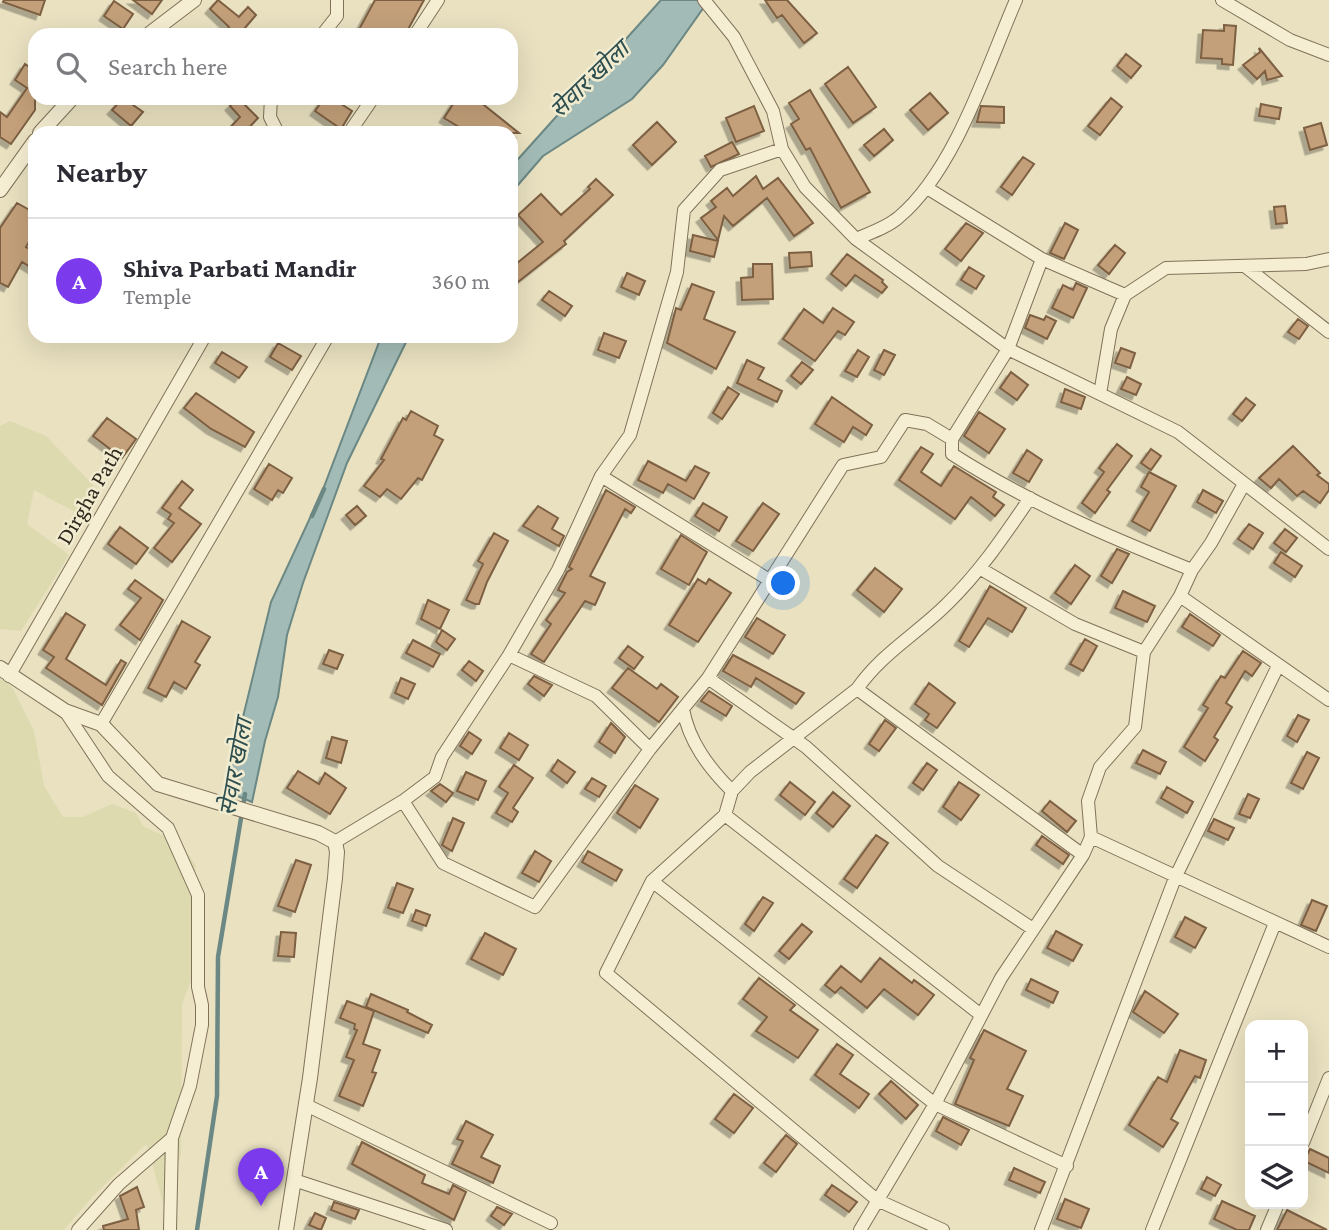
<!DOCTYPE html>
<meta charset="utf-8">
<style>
:root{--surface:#fff;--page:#f7f7f7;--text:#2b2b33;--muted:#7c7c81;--line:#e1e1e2;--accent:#7c3aed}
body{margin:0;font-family:"Crimson Pro","Noto Sans Devanagari",serif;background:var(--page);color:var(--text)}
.controls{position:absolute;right:21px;bottom:21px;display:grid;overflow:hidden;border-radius:14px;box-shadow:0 7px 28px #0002}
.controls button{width:63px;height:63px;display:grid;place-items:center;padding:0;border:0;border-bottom:2px solid var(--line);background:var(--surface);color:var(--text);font:35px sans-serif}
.you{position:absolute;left:784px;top:584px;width:24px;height:24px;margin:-18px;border:5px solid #fff;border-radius:50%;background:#1a73e8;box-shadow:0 0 0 10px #1a73e833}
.badge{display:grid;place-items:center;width:46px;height:46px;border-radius:50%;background:var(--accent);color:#fff;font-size:23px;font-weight:700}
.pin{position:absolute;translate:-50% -58px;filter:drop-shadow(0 2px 4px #0008)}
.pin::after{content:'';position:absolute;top:37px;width:24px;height:21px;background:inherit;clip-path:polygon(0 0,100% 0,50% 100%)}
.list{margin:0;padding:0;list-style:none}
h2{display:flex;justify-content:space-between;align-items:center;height:91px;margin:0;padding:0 28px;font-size:30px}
h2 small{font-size:23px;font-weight:400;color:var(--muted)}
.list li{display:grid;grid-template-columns:46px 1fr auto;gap:21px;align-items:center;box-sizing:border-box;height:126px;padding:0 28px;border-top:2px solid var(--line)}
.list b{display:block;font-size:26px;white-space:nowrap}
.list p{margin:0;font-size:23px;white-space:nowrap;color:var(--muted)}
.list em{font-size:23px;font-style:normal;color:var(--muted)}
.icon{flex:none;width:38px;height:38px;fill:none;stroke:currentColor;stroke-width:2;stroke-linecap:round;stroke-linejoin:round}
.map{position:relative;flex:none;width:1329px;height:1230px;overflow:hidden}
.search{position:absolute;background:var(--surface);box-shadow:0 7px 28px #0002;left:28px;top:28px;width:490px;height:77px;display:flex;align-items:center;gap:18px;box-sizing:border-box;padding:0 24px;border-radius:21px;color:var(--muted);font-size:26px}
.panel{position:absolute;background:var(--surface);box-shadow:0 7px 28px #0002;left:28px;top:126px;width:490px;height:217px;border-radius:21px}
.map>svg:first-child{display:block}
.farmland{fill:#dddaaf}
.water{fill:#a3bbb6;stroke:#6b8884;stroke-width:2}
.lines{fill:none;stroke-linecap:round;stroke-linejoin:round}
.stream{stroke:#6b8884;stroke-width:4.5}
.building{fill:#c3a07a;stroke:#7d5f42;stroke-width:2;filter:url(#shadow)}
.minor-casing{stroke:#80725a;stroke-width:14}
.tertiary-casing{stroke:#80725a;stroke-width:16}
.minor{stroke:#f5eed2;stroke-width:12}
.tertiary{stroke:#f5eed2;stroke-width:14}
.labels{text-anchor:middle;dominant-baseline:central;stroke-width:5;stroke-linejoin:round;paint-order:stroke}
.street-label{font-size:23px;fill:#31291d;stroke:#f1ebcf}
.water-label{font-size:24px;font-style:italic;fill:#2d4e4f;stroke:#f1ebcf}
</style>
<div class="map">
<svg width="1329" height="1230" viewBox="0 0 1329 1230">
<defs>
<filter id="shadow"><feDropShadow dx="-4.5" dy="4.5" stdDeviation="0" flood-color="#0004"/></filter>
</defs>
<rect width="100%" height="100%" fill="#e9e1c0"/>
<path class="farmland" d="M10,421L46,436L93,485L77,513L34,490L27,524L69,555L21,631L0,629V426Z
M0,678L12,687L34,731L44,786L63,817H83L112,804L136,813L143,826L182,845L196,866L191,895L196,967L182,1005L181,1155L163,1203L147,1145L144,1146L93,1196L64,1230H0Z"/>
<path class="water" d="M661,0H709L663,65L632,99L543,156L511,193V167Z
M409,336L347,463L303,583L287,635L278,697L265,741L252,802L225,791L271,602L322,492L381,337Z"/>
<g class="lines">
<path class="stream" d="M312,516L324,489
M197,1230L217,1096L218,957L245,794"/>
</g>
<path class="building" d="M4,0H45L40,15L3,2Z
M133,0H162L152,14Z
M218,0L239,17L248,7L256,15L239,35H221L229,27L210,9Z
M375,0H424L405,35H356Z
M765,0H787L817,33L804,43L782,15L777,18Z
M114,1L133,14L123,29L104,16Z
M1224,25L1236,26L1233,65L1222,64V59L1201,58L1203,30L1224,31Z
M1259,48L1282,76L1267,80L1265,71L1257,79L1243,65L1260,52Z
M1126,54L1141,66L1131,78L1117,66Z
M25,64L35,71V110L11,144L0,137V112L7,117L27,88L15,80Z
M848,67L876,107L853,123L825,84Z
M810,90L870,192L841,208L810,148L806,150L791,124L799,119L789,103Z
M930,93L948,113L928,130L910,110Z
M123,98L143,112L131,126L112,110Z
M238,98L258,118L244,133H225L240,117L230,106Z
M324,98H332L352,111L341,129L315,111Z
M457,98H489L484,105L519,133H469L444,118Z
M1111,98L1122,107L1100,135L1088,126Z
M1261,104L1281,108L1279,119L1259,116Z
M754,106L764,131L736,142L726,118Z
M981,106L1004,107V123L977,122Z
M657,122L676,142L652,165L633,145Z
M1321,123L1327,145L1310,150L1304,128Z
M884,129L893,140L874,156L864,145Z
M732,142L739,154L711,167L705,156Z
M1023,157L1034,164L1012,195L1001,187Z
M756,176L763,189L778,178L813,223L794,236L767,198L733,226L724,216L718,240L701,218L716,207L711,201L727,188L733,196Z
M596,179L613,195L564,241L566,244L518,282L511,268L543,242L518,215L541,194L561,215L590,189L588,187Z
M17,203L35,213V231L26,247L35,252V270L22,262L8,287L0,283V228Z
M1285,206L1287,223L1276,224L1274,207Z
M966,223L983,233L961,261L945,249Z
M1065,223L1078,230L1064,259L1050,253Z
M693,235L718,241L714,257L690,251Z
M1115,245L1125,253L1109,274L1098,265Z
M811,252L812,266L790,268L789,253Z
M847,254L883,280L882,282L887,287L882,293L855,275L846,286L831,274Z
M753,264H772L773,299L742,300L741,278L753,277Z
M969,267L984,276L976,289L961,280Z
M627,273L645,281L639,295L621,287Z
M1076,283L1087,288L1073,318L1052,308L1063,285L1073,290Z
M692,284L714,292L704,319L735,332L716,369L667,343L676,308L681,310Z
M549,291L572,306L565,316L542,300Z
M833,308L854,322L845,335L838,331L815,361L783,339L804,309L823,323Z
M1030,315L1044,320L1046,316L1056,321L1047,339L1025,328Z
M1298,319L1308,326L1299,339L1288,332Z
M604,333L626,341L619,358L598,350Z
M278,343L301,356L292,370L270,357Z
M1121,348L1135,353L1130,368L1115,363Z
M858,350L869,357L857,377L845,371Z
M884,350L895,355L884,375L874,370Z
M222,352L247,367L239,378L215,363Z
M747,360L764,368L758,379L782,391L777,402L737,383Z
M802,362L813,370L801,384L791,376Z
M1011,372L1028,385L1017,400L1000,388Z
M1127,377L1141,384L1136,395L1121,389Z
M728,387L739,394L722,419L713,413Z
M1065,389L1085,397L1081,409L1061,402Z
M196,393L254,432L245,447L211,429L184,408Z
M832,397L872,425L866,435L853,427L844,442L815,424Z
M1246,398L1255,405L1242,421L1233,414Z
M411,411L438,426L434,435L443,440L422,480L418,478L401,499L387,489L380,497L364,486L384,460L381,459L403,418L406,420Z
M979,412L1005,429L989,453L964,436Z
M107,418L136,439L122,458L93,436Z
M1117,444L1132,456L1107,490L1110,492L1095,513L1082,503L1104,472L1099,468Z
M1293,446L1320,473L1317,475L1329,484V490L1320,503L1303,491L1297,496L1279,479L1271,488L1259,478Z
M921,447L933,454L921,472L941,486L954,466L996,492L993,497L1004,505L995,516L971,497L955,519L899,480Z
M1151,449L1161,456L1151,470L1141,463Z
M1027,450L1042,460L1029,482L1013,473Z
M648,461L686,481L695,466L709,473L694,499L668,484L663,493L638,480Z
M269,464L292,478L283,493L278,490L272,500L254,489Z
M1149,472L1176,486L1150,531L1132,521L1149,492L1141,487Z
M182,481L193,490L179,508L201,524L172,562L154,548L174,523L168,519L171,514L162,508Z
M606,490L635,507L631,513L625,509L590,576L605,583L595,605L585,601L544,662L531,654L551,624L546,620L565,593L558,590L567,572L572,569L569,567Z
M1203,490L1223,501L1216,513L1197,502Z
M703,503L727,517L719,531L695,516Z
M763,503L779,514L753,551L736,541Z
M357,506L366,516L355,525L346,515Z
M538,506L558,518L552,529L564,536L559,546L523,526Z
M1249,524L1263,533L1253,549L1238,539Z
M120,527L148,548L136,564L108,544Z
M1285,529L1297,538L1286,552L1274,543Z
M494,533L508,541L487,582L479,604H475L466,600L483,564L478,561Z
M681,535L707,552L689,585L661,569Z
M1117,549L1129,554L1112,583L1101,576Z
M1281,552L1302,566L1295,577L1274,563Z
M1075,565L1090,576L1071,604L1055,593Z
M875,568L902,589L884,612L857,590Z
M698,579L706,584L709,579L731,593L698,642L669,625Z
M135,580L163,600L140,640L120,625L141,598L128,589Z
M990,586L1026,608L1012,632L988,618L969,647L959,641Z
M1123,591L1155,606L1147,622L1115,608Z
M428,600L449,610L440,629L421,619Z
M66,613L85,625L66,659L106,685L121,660L126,663L102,705L46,668L54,657L43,650Z
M1190,614L1220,635L1213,646L1182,627Z
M757,618L785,635L773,654L745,637Z
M182,621L210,637L195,662L200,665L186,689L174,682L166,697L148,688Z
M442,630L455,639L447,650L436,642Z
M1085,639L1097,646L1083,671L1070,664Z
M413,640L440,654L433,667L406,653Z
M628,646L643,657L634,669L619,658Z
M329,650L343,655L337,669L323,664Z
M1243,651L1261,663L1252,676L1245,671L1226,703L1232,707L1214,737L1218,740L1205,761L1184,747L1208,708L1203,705L1221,676L1225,678Z
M733,655L758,668L804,693L796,704L756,678L751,687L723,671Z
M469,661L483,671L476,681L462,670Z
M628,668L657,689L661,684L678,697L659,722L612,688Z
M534,676L552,685L544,696L528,684Z
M401,678L415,684L408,699L395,693Z
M929,683L955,703L937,728L925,720L929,714L915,704Z
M709,691L732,706L726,716L701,701Z
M1298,715L1309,720L1297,742L1287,736Z
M885,720L896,728L879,751L869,744Z
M611,723L625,737L615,753L599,742Z
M469,732L481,740L472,754L460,746Z
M509,733L528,745L519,760L500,748Z
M332,737L347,741L341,763L326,758Z
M1143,750L1166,762L1160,774L1136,763Z
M1307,752L1319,758L1303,789L1291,783Z
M558,760L575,772L567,783L551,771Z
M927,763L937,770L923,790L913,783Z
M514,765L533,778L513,808L518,812L512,822L496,813L508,793L499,787Z
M298,771L319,784L325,773L346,788L330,814L287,788Z
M466,772L486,781L478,800L457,791Z
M592,778L606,786L599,797L585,789Z
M790,782L815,802L805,815L780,795Z
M959,782L979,795L961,820L943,807Z
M440,784L453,793L446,802L431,791Z
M635,785L658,799L640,828L617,813Z
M1167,787L1193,802L1187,813L1161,798Z
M833,792L850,806L833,827L816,813Z
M1248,794L1259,799L1250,818L1239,814Z
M1050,801L1076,821L1067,832L1042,811Z
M453,818L464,823L452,851L442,845Z
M1214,819L1234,828L1228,840L1208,831Z
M876,835L888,843L857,888L844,879Z
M1042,836L1069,855L1063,864L1036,845Z
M535,851L551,861L539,882L522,873Z
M588,851L622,870L616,881L582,862Z
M296,860L311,865L295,912L278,906Z
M397,883L413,889L403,913L388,908Z
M763,897L773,903L754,931L745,924Z
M1312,900L1327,906L1316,931L1301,925Z
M416,910L430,915L426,926L412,921Z
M1185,917L1206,928L1195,948L1175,937Z
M802,924L812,932L789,959L779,951Z
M1056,931L1082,945L1073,961L1047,948Z
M281,932L296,933L294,957L278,956Z
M485,933L516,949L503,975L471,959Z
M880,958L912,983L914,980L934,995L918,1015L884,989L867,1008L841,987L835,993L825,985L841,966L861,982Z
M759,978L795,1005L790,1010L818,1030L798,1058L756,1031L767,1017L743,999Z
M1031,979L1058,992L1053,1003L1026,990Z
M1145,991L1178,1014L1164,1033L1133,1012Z
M371,994L408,1010L407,1012L432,1025L428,1033L366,1007Z
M347,1001L374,1011L363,1044L380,1050L372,1072L376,1073L363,1106L339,1096L354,1060L346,1057L357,1030L354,1029L355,1024L340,1018Z
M984,1030L1026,1051L1007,1089L1023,1096L1009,1126L955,1104L974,1060L970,1058Z
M837,1044L853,1055L840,1074L869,1094L859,1108L815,1075Z
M1180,1050L1206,1060L1200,1078L1195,1076L1171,1119L1178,1123L1163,1147L1129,1125L1158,1077L1167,1082Z
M891,1081L918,1105L906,1119L879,1094Z
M734,1094L753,1108L734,1133L715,1119Z
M943,1117L969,1130L961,1145L936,1131Z
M466,1121L493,1135L481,1157L500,1166L493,1183L452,1164L463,1141L457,1139Z
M786,1135L797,1144L776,1172L764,1163Z
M362,1142L425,1175L422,1183L449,1194L453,1185L466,1192L454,1220L352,1164Z
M1310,1149L1329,1158V1173L1304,1161Z
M1014,1168L1045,1182L1040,1193L1009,1180Z
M1207,1177L1221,1185L1215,1196L1201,1189Z
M832,1185L857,1202L849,1212L825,1195Z
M137,1187L144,1207L136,1210L139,1230H104L103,1226L128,1219L120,1196Z
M1065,1199L1089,1209L1081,1228L1057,1219Z
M1222,1201L1255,1216L1249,1230H1237L1214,1219Z
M334,1202L359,1210L355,1219L331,1210Z
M497,1207L512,1214L504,1225L491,1216Z
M1287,1210L1327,1230H1277Z
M315,1213L326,1218L321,1230L309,1225Z"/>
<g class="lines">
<defs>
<path id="minor" d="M704,0L734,37L773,111L782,149L805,187L856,239L1008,349L1178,432L1329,549
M1222,0L1290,40L1329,55
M322,35L337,16V0
M415,35L438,0
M271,98L270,117L278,133
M349,133L373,98
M927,188L1042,259L1125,295
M856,239C870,233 888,227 899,217C955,170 987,67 1016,0
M1246,267L1329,332
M1100,394L1111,329L1125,295L1166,268L1306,264L1329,259
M952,439V454C1027,502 1109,537 1192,570
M601,476L771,581
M981,569L1075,624L1144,652
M1180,596L1329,700
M509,655L596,696L650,749
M9,676L205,336
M708,678L806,747L938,866L1033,929
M857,689L1083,855
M683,709C689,742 709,768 732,791
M65,711L108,776L168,828L198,895V987L202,1005V1025L190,1086L172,1138L119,1184L78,1230
M101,724L328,336
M403,801L443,863L535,907L650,749L708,678L843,465L881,457L905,420L927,424L952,439L1008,349L1042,259
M725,815L981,1015
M1091,837L1329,947
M335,842L403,801L435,777L442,757L509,655L558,570L601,476L630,435L677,272L684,210L720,170L782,149
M652,881L935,1104L1067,1166
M306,1105L551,1223
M1303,1143L1329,1078
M294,1180L446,1230
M170,1230L172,1138
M860,1230L935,1104L1001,978L1083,855L1091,837L1088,801L1100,767L1135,727L1144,652L1180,596L1192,570L1211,543L1244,484
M943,1230L877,1200L606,973L652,881L725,815L732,791L750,772L857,689C882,653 917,634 947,604C980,572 1004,536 1030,498
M1041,1230L1175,878L1278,666
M1152,1230L1275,923
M1267,1230L1278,1204"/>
<path id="tertiary" d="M148,35L194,0
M40,133L72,98
M0,190L35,141
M0,668L65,711L101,724L158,784L318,833L335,842L337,852L335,878L310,1078L286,1230"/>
</defs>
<use href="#minor" class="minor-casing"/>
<use href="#tertiary" class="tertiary-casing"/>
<use href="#minor" class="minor"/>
<use href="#tertiary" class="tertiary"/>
</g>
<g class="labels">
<g class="street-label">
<text transform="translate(89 495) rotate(-60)">Dirgha Path</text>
</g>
<g class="water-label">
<text transform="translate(589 79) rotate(-44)">सेवार खोला</text>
<text transform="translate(235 767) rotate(-80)">सेवार खोला</text>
</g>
</g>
</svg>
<div class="controls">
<button>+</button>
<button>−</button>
<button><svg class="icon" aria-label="layers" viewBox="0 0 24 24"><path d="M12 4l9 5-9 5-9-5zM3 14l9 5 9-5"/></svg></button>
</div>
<div class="you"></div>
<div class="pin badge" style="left:261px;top:1206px">A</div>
<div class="search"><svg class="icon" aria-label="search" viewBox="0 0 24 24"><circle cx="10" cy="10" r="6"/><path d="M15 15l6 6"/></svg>Search here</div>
<section class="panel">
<h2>Nearby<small></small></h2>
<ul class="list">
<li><span class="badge">A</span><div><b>Shiva Parbati Mandir</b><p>Temple</p></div><em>360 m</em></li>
</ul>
</section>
</div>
